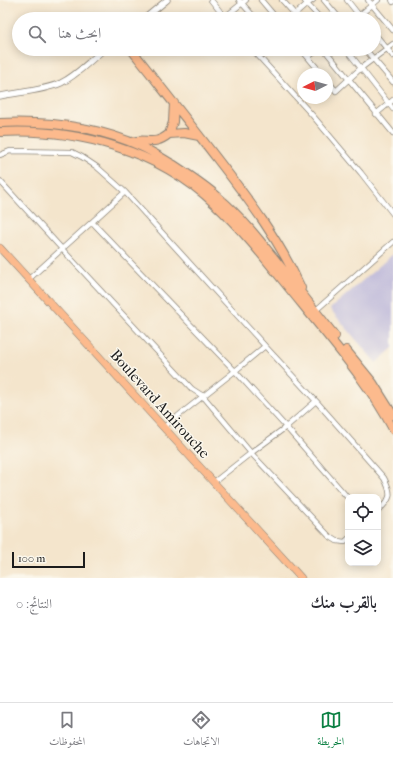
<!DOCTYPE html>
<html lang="ar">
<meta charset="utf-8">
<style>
:root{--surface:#fff;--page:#f2f2f3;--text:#2b2b33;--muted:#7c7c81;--line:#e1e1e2;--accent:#0b8043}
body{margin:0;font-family:"IM FELL French Canon",Amiri,serif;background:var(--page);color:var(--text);direction:rtl}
.controls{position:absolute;right:12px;bottom:12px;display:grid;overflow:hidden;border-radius:8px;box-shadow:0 2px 10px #0003}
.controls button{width:36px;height:36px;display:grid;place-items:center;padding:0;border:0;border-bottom:1px solid var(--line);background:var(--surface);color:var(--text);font:20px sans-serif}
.compass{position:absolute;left:297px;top:68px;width:36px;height:36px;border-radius:50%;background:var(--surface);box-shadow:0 2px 10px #0003;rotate:264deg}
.scale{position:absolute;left:12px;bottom:10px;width:73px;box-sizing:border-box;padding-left:4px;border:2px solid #1c1c1c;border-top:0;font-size:11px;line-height:14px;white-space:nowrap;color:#1c1c1c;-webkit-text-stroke:3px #fbf7ec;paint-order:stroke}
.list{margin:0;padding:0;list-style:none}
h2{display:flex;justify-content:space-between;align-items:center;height:52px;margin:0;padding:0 16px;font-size:17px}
h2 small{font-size:13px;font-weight:400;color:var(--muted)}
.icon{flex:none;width:22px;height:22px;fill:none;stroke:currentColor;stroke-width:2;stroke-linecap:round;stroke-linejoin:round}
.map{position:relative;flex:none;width:393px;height:578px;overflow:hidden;direction:ltr}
.search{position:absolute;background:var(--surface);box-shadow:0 2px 10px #0003;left:12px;right:12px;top:12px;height:44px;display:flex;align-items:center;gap:10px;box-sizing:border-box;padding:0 14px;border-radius:22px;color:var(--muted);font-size:15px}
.sheet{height:124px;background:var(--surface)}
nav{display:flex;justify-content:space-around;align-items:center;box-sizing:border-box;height:56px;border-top:1px solid var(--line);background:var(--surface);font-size:11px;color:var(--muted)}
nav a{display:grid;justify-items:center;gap:2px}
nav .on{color:var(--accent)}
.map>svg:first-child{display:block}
.industrial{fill:#c5c0db}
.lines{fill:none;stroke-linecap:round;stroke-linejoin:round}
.minor-casing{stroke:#888074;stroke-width:6}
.tertiary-casing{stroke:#888074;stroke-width:7}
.primary-casing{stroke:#888074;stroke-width:8}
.trunk-casing{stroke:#888074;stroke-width:10}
.minor{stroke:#fff;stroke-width:4.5}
.tertiary{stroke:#fff;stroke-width:5.5}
.primary{stroke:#fcba8d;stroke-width:7}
.trunk{stroke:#fcba8d;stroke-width:8}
.labels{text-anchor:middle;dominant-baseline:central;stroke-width:3;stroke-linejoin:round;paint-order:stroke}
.street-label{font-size:15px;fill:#1c1c1c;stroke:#fbf7ec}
</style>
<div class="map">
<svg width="393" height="578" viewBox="0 0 393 578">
<rect width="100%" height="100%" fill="#fbf7ec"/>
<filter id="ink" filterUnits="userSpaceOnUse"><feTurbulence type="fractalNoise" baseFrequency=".025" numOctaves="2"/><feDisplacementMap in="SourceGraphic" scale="8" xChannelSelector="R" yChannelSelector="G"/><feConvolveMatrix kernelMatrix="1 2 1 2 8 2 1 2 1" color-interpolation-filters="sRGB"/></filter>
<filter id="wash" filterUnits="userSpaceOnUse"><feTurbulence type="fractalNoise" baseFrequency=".012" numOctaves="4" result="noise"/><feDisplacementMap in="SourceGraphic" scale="16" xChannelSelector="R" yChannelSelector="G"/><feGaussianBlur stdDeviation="0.9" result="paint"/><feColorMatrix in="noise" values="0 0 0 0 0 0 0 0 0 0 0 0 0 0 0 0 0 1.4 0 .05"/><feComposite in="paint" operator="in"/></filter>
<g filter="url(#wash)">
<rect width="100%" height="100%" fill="#f4e5cc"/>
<path class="industrial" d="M393,254V348L376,363L330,309Z"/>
</g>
<g filter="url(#ink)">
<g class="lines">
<defs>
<path id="minor" d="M211,0L226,19
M239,0L256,19
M261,0L277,19
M282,0L299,19
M313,0L307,4L321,19
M324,0L340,19
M347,0L362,19
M368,0L393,30
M392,0L393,2
M225,17L246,0
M290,19L307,4L304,0
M355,19L378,0
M374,33L393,56
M252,49L313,116L361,173L393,214
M301,49L322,74
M324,49L393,133
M346,49L393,109
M365,49L393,82
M308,57L319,49
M327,80L336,91L361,68L393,44
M376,114L393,100
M0,155L10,151L72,152L82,157L97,167L125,192
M0,181L62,249L29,279
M92,222L125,192L265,346
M315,311L393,242
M164,427L235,371L92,222L62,249L192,389L203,396L251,453L286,427L235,371L265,346L316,401
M214,482L251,453L329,536L337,541L345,542L348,539
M348,498L286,427L316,401L384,478C393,495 391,499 378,511"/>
<path id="tertiary" d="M144,19L167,0
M0,96C20,92 42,91 61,83C78,75 91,59 105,49"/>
<path id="primary" d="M0,248L301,578"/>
<path id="trunk" d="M131,49C160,86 189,122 218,160C249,200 280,241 301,288
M0,123C49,121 97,126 142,147C153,152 163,159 174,165C189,175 205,185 218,197C242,217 262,243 281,267C299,290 317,313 335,336
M0,132C77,128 158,150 215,204C247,234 274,270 302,304C334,344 369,383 393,429
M169,134L184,133L199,136
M132,142C147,137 153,147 169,134L173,122L174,103
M346,350L373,383L393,415"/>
</defs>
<use href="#minor" class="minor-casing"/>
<use href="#tertiary" class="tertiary-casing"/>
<use href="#primary" class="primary-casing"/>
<use href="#trunk" class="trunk-casing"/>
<use href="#minor" class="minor"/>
<use href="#tertiary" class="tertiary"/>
<use href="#primary" class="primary"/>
<use href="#trunk" class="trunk"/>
</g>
</g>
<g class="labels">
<g class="street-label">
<text transform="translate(160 404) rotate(48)">Boulevard Amirouche</text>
</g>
</g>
</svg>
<div class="controls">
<button><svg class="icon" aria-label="locate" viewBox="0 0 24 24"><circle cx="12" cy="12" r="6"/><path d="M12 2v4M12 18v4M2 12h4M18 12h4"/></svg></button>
<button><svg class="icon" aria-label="layers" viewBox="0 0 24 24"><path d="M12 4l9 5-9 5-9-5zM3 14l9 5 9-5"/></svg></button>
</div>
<svg class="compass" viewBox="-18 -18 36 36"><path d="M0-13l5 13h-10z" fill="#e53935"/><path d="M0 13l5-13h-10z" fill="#7c7c81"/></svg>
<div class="scale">100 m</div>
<div class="search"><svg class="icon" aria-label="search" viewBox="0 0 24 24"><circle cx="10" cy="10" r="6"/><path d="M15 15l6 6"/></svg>ابحث هنا</div>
</div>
<section class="sheet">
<h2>بالقرب منك<small>النتائج: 0</small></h2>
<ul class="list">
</ul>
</section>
<nav>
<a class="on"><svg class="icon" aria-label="map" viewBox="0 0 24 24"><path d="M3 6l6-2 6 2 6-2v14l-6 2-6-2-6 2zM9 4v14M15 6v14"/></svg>الخريطة</a>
<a><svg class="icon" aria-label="directions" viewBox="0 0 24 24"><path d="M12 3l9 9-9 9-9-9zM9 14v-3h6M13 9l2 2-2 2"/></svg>الاتجاهات</a>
<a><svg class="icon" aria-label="saved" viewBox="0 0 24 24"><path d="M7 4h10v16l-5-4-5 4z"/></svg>المحفوظات</a>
</nav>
